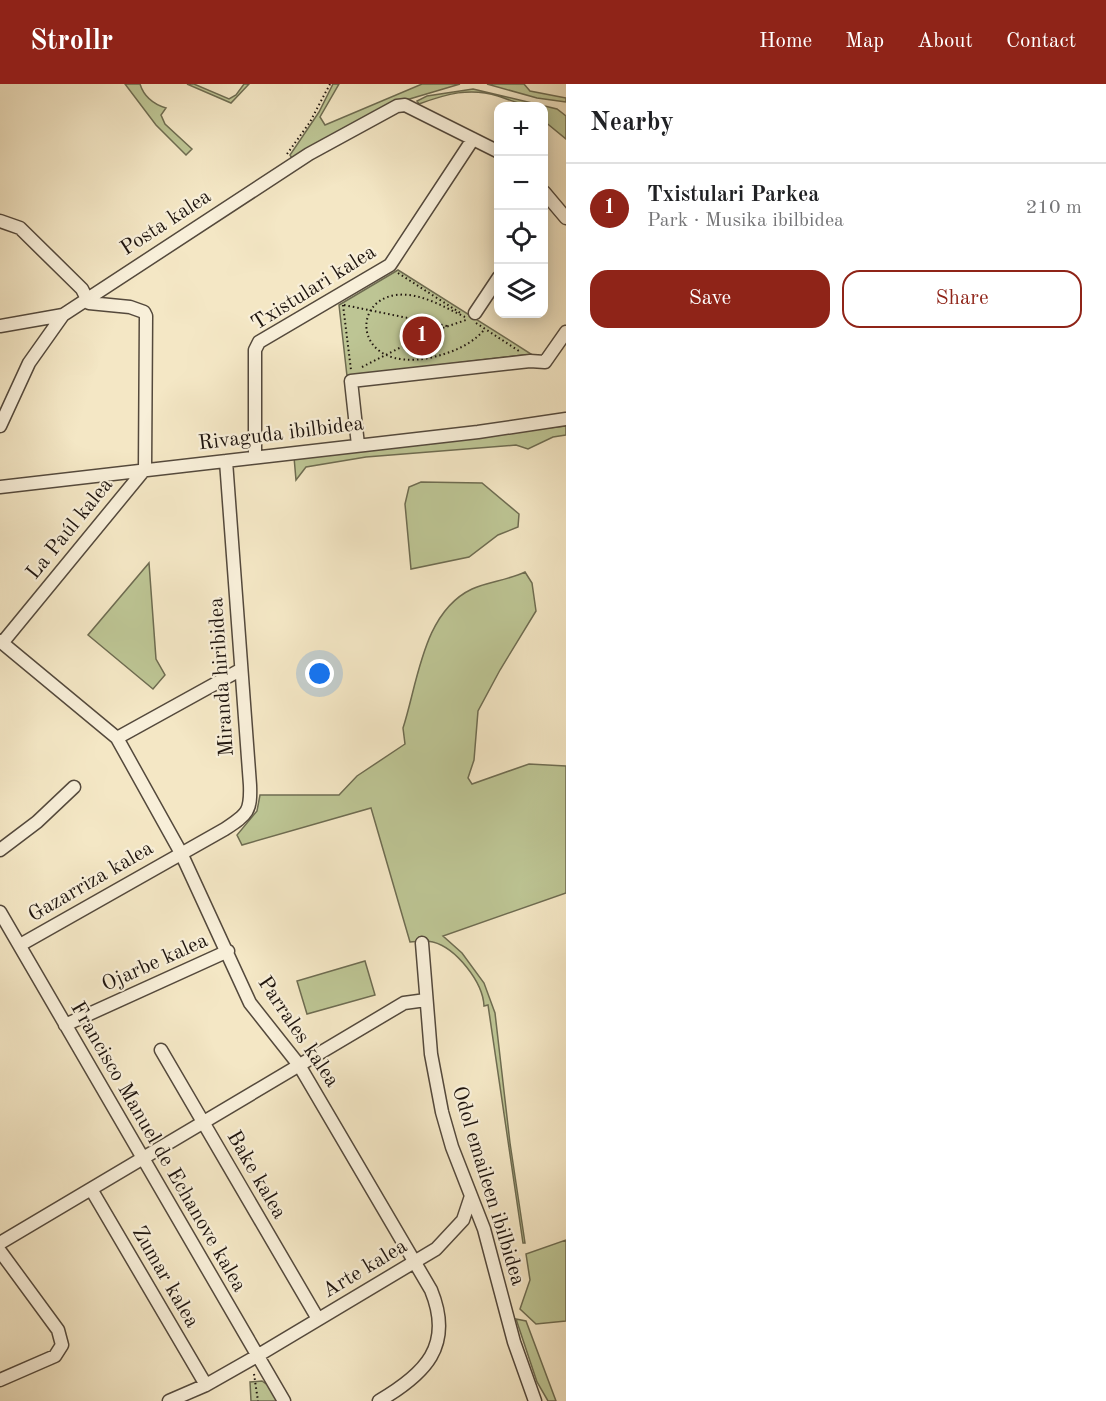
<!DOCTYPE html>
<meta charset="utf-8">
<style>
:root{--surface:#fff;--page:#f6f6f6;--text:#202124;--muted:#757577;--line:#e0e0e0;--accent:#8f2418}
body{margin:0;font-family:"Old Standard TT",serif;background:var(--page);color:var(--text)}
.controls{position:absolute;right:18px;top:18px;display:grid;overflow:hidden;border-radius:12px;box-shadow:0 3px 15px #0003}
.controls button{width:54px;height:54px;display:grid;place-items:center;padding:0;border:0;border-bottom:2px solid var(--line);background:var(--surface);color:var(--text);font:30px sans-serif}
.you{position:absolute;left:320px;top:590px;width:21px;height:21px;margin:-15px;border:4px solid #fff;border-radius:50%;background:#1a73e8;box-shadow:0 0 0 9px #1a73e833}
.badge{display:grid;place-items:center;width:39px;height:39px;border-radius:50%;background:var(--accent);color:#fff;font-size:20px;font-weight:700}
.pin{position:absolute;translate:-50% -50%;border:3px solid #fff;box-shadow:0 2px 6px #0006}
.list{margin:0;padding:0;list-style:none}
h2{display:flex;justify-content:space-between;align-items:center;height:78px;margin:0;padding:0 24px;font-size:26px}
h2 small{font-size:20px;font-weight:400;color:var(--muted)}
.list li{display:grid;grid-template-columns:39px 1fr auto;gap:18px;align-items:center;box-sizing:border-box;height:90px;padding:0 24px;border-top:2px solid var(--line)}
.list b{display:block;font-size:22px;white-space:nowrap}
.list p{margin:0;font-size:20px;white-space:nowrap;color:var(--muted)}
.list em{font-size:20px;font-style:normal;color:var(--muted)}
.actions{display:flex;gap:12px;padding:18px 24px}
.actions a{flex:1;padding:14px 0;border:2px solid var(--accent);border-radius:18px;text-align:center;font-size:21px;color:var(--accent)}
.actions .main{background:var(--accent);color:#fff}
.icon{flex:none;width:33px;height:33px;fill:none;stroke:currentColor;stroke-width:2;stroke-linecap:round;stroke-linejoin:round}
.map{position:relative;flex:none;width:566px;height:1317px;overflow:hidden}
header{display:flex;align-items:center;gap:36px;box-sizing:border-box;height:84px;padding:0 30px;background:var(--accent);color:#fff}
header strong{font-size:28px}
nav{display:flex;gap:33px;margin-inline-start:auto;font-size:21px}
main{display:flex}
aside{flex:1;background:var(--surface)}
.map>svg:first-child{display:block}
.green{fill:#bdc594;stroke:#6e6c51;stroke-width:1.5}
.lines{fill:none;stroke-linecap:round;stroke-linejoin:round}
.minor-casing{stroke:#54493c;stroke-width:15}
.path{stroke:#1e140e;stroke-width:2;stroke-dasharray:1.5 3;stroke-linecap:butt}
.minor{stroke:#f8efd9;stroke-width:12}
.labels{text-anchor:middle;dominant-baseline:central;stroke-width:4.5;stroke-linejoin:round;paint-order:stroke}
.street-label{font-size:21px;fill:#1e140e;stroke:#f8efd9}
</style>
<header>
<strong>Strollr</strong>
<nav><a>Home</a><a>Map</a><a>About</a><a>Contact</a></nav>
</header>
<main>
<div class="map">
<svg width="566" height="1317" viewBox="0 0 566 1317">
<rect width="100%" height="100%" fill="#f4e7c5"/>
<filter id="stains"><feTurbulence type="fractalNoise" baseFrequency=".00333" numOctaves="4"/><feColorMatrix values="0 0 0 0 .2 0 0 0 0 .09 0 0 0 0 .02 0 0 0 .5 -.17"/></filter>
<radialGradient id="worn" r=".72"><stop offset=".6" stop-color="#630" stop-opacity="0"/><stop offset="1" stop-color="#630" stop-opacity=".3"/></radialGradient>
<path class="green" d="M125,0H140C144,13 153,20 166,24L161,31L165,40L192,65L186,71L156,41Z
M187,0H194L229,15L236,11L244,0H249L231,19Z
M333,0H339L320,33L325,41L422,0H460L396,19L293,76L290,71L319,28Z
M487,0H524L530,7L566,14V18L537,14Z
M473,5L557,25L566,32V55L544,37V22C523,22 516,18 498,12C470,3 446,10 419,20L417,17L427,12Z
M398,186L531,270L347,292L339,221Z
M566,342V351L553,353L528,365L516,361L366,373L306,383L296,396L294,373Z
M421,398L482,399L519,430L518,443L498,451L469,473L411,485L405,420L409,403Z
M149,479L156,575L165,591L153,605L88,551Z
M525,488L532,499L536,527L500,586L478,627L474,676L468,694L472,700L529,680L566,682V809L443,852L462,869L484,899L495,929L510,1059L525,1159H523L488,921L484,922C483,898 456,864 433,858C427,856 416,858 410,858L371,724L242,761L237,751L257,727L260,711H339L357,692L405,660L403,644C418,598 423,528 472,505C488,498 508,496 525,488Z
M365,877L375,911L307,930L297,897Z
M566,1156V1237L536,1240L520,1225L530,1196L526,1170Z
M516,1235L526,1237L556,1317H548L537,1298Z
M262,1297L269,1302L277,1317H251L250,1298Z"/>
<g class="lines">
<defs>
<path id="minor" d="M544,108L566,134
M0,137L20,144L82,205L89,219L130,223L144,228L146,232L145,385L3,558
M475,229L499,193
M0,242L63,231
M0,342L29,279L63,231L309,70L397,22L405,21L499,68
M358,361L351,297L530,277L545,278L566,248
M255,373V266L259,258L390,181L473,55
M0,403L478,348L566,335
M0,557L117,654L181,769L250,919L299,981L431,1206C454,1262 425,1290 379,1317
M117,654L240,586
M0,766L37,738L74,703
M0,828L284,1317
M422,859L431,970L442,1028L452,1063L484,1145L514,1258L535,1317
M20,861L225,745C248,730 251,727 250,701L226,377
M65,941L228,867
M161,966L318,1235
M91,1105L206,1301
M0,1159L404,919L426,916
M0,1167L58,1246L62,1261L55,1272L0,1296
M169,1317L206,1301L257,1272L436,1165L463,1136L471,1112"/>
</defs>
<use href="#minor" class="minor-casing"/>
<path class="path" d="M287,70L310,38L330,0
M398,189L462,230
M343,221L351,286
M344,221L447,242
M465,233C444,223 420,208 396,211C350,217 355,288 429,274C451,269 470,262 485,245
M476,239L519,267
M362,283L431,248L466,236
M254,1290L258,1317"/>
<use href="#minor" class="minor"/>
</g>
<g class="labels">
<g class="street-label">
<text transform="translate(166 139) rotate(-33)">Posta kalea</text>
<text transform="translate(314 204) rotate(-32)">Txistulari kalea</text>
<text transform="translate(281 350) rotate(-7)">Rivaguda ibilbidea</text>
<text transform="translate(70 445) rotate(-51)">La Paúl kalea</text>
<text transform="translate(222 593) rotate(-94)">Miranda hiribidea</text>
<text transform="translate(91 798) rotate(-30)">Gazarriza kalea</text>
<text transform="translate(155 879) rotate(-24)">Ojarbe kalea</text>
<text transform="translate(298 948) rotate(56)">Parrales kalea</text>
<text transform="translate(158 1063) rotate(60)">Francisco Manuel de Echanove kalea</text>
<text transform="translate(256 1091) rotate(60)">Bake kalea</text>
<text transform="translate(488 1102) rotate(73)">Odol emaileen ibilbidea</text>
<text transform="translate(365 1185) rotate(-31)">Arte kalea</text>
<text transform="translate(165 1193) rotate(60)">Zumar kalea</text>
</g>
</g>
<rect width="100%" height="100%" filter="url(#stains)"/>
<rect width="100%" height="100%" fill="url(#worn)"/>
</svg>
<div class="controls">
<button>+</button>
<button>−</button>
<button><svg class="icon" aria-label="locate" viewBox="0 0 24 24"><circle cx="12" cy="12" r="6"/><path d="M12 2v4M12 18v4M2 12h4M18 12h4"/></svg></button>
<button><svg class="icon" aria-label="layers" viewBox="0 0 24 24"><path d="M12 4l9 5-9 5-9-5zM3 14l9 5 9-5"/></svg></button>
</div>
<div class="you"></div>
<div class="pin badge" style="left:422px;top:252px">1</div>
</div>
<aside>
<h2>Nearby<small></small></h2>
<ul class="list">
<li><span class="badge">1</span><div><b>Txistulari Parkea</b><p>Park · Musika ibilbidea</p></div><em>210 m</em></li>
</ul>
<div class="actions"><a class="main">Save</a><a>Share</a></div>
</aside>
</main>
